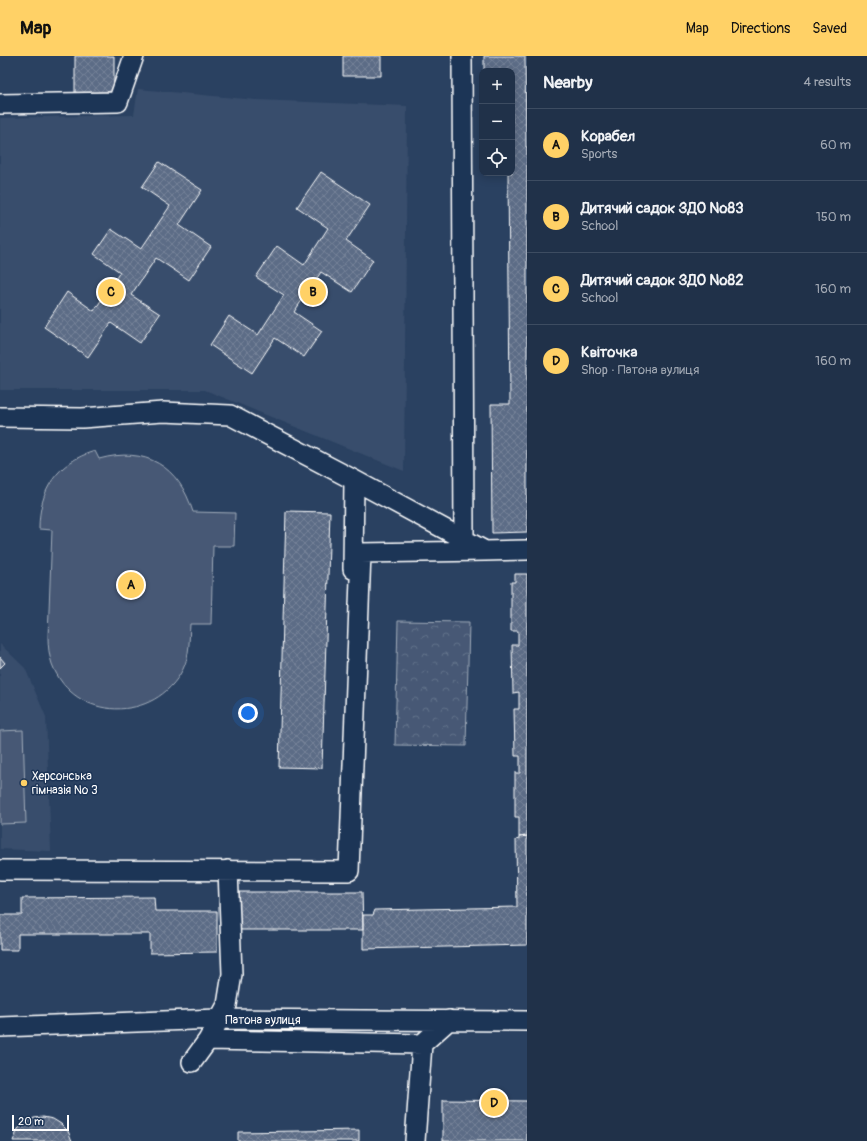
<!DOCTYPE html>
<meta charset="utf-8">
<style>
:root{--surface:#203149;--page:#283950;--text:#f1f3f6;--muted:#a2a9b4;--line:#3d4c61;--accent:#ffd166}
body{margin:0;font-family:Pangolin,sans-serif;background:var(--page);color:var(--text)}
.controls{position:absolute;right:12px;top:12px;display:grid;overflow:hidden;border-radius:8px;box-shadow:0 2px 10px #0003}
.controls button{width:36px;height:36px;display:grid;place-items:center;padding:0;border:0;border-bottom:1px solid var(--line);background:var(--surface);color:var(--text);font:20px sans-serif}
.scale{position:absolute;left:12px;bottom:10px;width:57px;box-sizing:border-box;padding-left:4px;border:2px solid #fff;border-top:0;font-size:11px;line-height:14px;white-space:nowrap;color:#fff;-webkit-text-stroke:3px #1d3557;paint-order:stroke}
.you{position:absolute;left:248px;top:657px;width:14px;height:14px;margin:-10px;border:3px solid #fff;border-radius:50%;background:#1a73e8;box-shadow:0 0 0 6px #1a73e833}
.badge{display:grid;place-items:center;width:26px;height:26px;border-radius:50%;background:var(--accent);color:#111;font-size:13px;font-weight:700}
.pin{position:absolute;translate:-50% -50%;border:2px solid #fff;box-shadow:0 1px 4px #0006}
.list{margin:0;padding:0;list-style:none}
h2{display:flex;justify-content:space-between;align-items:center;height:52px;margin:0;padding:0 16px;font-size:17px}
h2 small{font-size:13px;font-weight:400;color:var(--muted)}
.list li{display:grid;grid-template-columns:26px 1fr auto;gap:12px;align-items:center;box-sizing:border-box;height:72px;padding:0 16px;border-top:1px solid var(--line)}
.list b{display:block;font-size:15px;white-space:nowrap}
.list p{margin:0;font-size:13px;white-space:nowrap;color:var(--muted)}
.list em{font-size:13px;font-style:normal;color:var(--muted)}
.icon{flex:none;width:22px;height:22px;fill:none;stroke:currentColor;stroke-width:2;stroke-linecap:round;stroke-linejoin:round}
.map{position:relative;flex:none;width:527px;height:1085px;overflow:hidden}
header{display:flex;align-items:center;gap:24px;box-sizing:border-box;height:56px;padding:0 20px;background:var(--accent);color:#111}
header strong{font-size:19px}
nav{display:flex;gap:22px;margin-inline-start:auto;font-size:14px}
main{display:flex}
aside{flex:1;background:var(--surface)}
.map>svg:first-child{display:block}
.built{fill:#394e6c}
.park{fill:url(#park-crowns);stroke:#a2acba}
.garden{fill:#465975;stroke:#a2acba}
.building{fill:url(#building-cross-hatch);stroke:#fff}
.lines{fill:none;stroke-linecap:round;stroke-linejoin:round}
.minor-casing{stroke:#fff;stroke-width:22}
.minor{stroke:#1d3557;stroke-width:19}
.poi-dot{fill:#ffd166;stroke:#1d3557;stroke-width:1.5}
.labels{text-anchor:middle;dominant-baseline:central;stroke-width:3;stroke-linejoin:round;paint-order:stroke}
.poi-label{font-size:12px;fill:#fff;stroke:#1d3557;text-anchor:start}
.street-label{font-size:12px;fill:#fff;stroke:#1d3557}
</style>
<header>
<strong>Map</strong>
<nav><a>Map</a><a>Directions</a><a>Saved</a></nav>
</header>
<main>
<div class="map">
<svg width="527" height="1085" viewBox="0 0 527 1085">
<defs>
<pattern id="park-crowns" width="20" height="18" patternUnits="userSpaceOnUse"><rect width="20" height="18" fill="#465975"/><path d="M2 6a3 3 0 1 1 6 0M12 15a3 3 0 1 1 6 0" fill="none" stroke="#62728a"/></pattern>
<pattern id="building-cross-hatch" width="8" height="8" patternUnits="userSpaceOnUse"><rect width="8" height="8" fill="#5b6c86"/><path d="M0 0l8 8M0 8l8-8" fill="none" stroke="#748298"/></pattern>
</defs>
<rect width="100%" height="100%" fill="#2a4161"/>
<filter id="ink" filterUnits="userSpaceOnUse"><feTurbulence type="fractalNoise" baseFrequency=".025" numOctaves="2"/><feDisplacementMap in="SourceGraphic" scale="8" xChannelSelector="R" yChannelSelector="G"/><feConvolveMatrix kernelMatrix="1 2 1 2 8 2 1 2 1" color-interpolation-filters="sRGB"/></filter>
<g filter="url(#ink)">
<path class="built" d="M138,33L256,44L407,50L404,415L205,334H0V62L134,59Z
M0,588L25,612L46,661L51,795L0,793Z"/>
<path class="park" d="M398,565L469,566L466,690L395,689Z"/>
<path class="garden" d="M95,395L99,403C146,390 179,410 193,456L235,457L234,490H213L211,568H190C189,583 190,599 183,613C156,667 74,667 52,608C49,599 48,590 48,581L52,474L39,473C39,434 57,406 95,395Z
M23,674L26,767L0,768V675Z"/>
<path class="building" d="M75,0H114V36L75,37Z
M343,0H381V20H343Z
M484,0H525L526,91H527V476L492,477L491,348H510L508,117H512V15H484Z
M159,106L202,134L179,169L211,191L189,224L156,202L131,239L160,258L140,287L111,267L88,301L44,271L67,236L94,255L120,216L94,198L111,173L141,193L170,150L142,131Z
M321,116L370,149L346,185L373,204L352,236L321,216L294,256L322,275L304,301L275,282L252,317L210,289L229,260L258,279L284,239L256,221L277,190L304,209L328,172L297,151Z
M286,455L330,456L322,712L279,711Z
M515,518H527V780L519,781V761H515V717H520V700H515L514,653H519V636L513,637L512,589H518V575H511V526H515Z
M0,601L5,607L0,612Z
M527,780V889L363,893V859H373L375,854L517,851L516,784L519,783V781Z
M236,836H362L363,874H236Z
M154,841L155,855H217V896L150,897V878H18V894H0V859H22V842Z
M443,1044L527,1045V1085H443Z
M43,1061L53,1063L61,1068L68,1075L72,1085H13L18,1073L25,1067L34,1062Z
M359,1074V1085H238V1076Z"/>
<g class="lines">
<defs>
<path id="minor" d="M462,0L464,484
M0,48L118,46L134,0
M0,361L82,362L163,356L230,359L354,424L485,495L527,494
M353,513L354,424
M0,814L349,815L361,497L485,495
M228,814L232,918L227,949L208,984L422,988L449,964
M0,971L218,963L527,965
M192,1006L208,984
M415,1085L422,988"/>
</defs>
<use href="#minor" class="minor-casing"/>
<use href="#minor" class="minor"/>
</g>
</g>
<circle class="poi-dot" cx="24" cy="727" r="4"/>
<g class="labels">
<g class="poi-label">
<text x="32" y="720">Херсонська<tspan x="32" dy="14">гімназія № 3</tspan></text>
</g>
<g class="street-label">
<text x="263" y="964">Патона вулиця</text>
</g>
</g>
</svg>
<div class="controls">
<button>+</button>
<button>−</button>
<button><svg class="icon" aria-label="locate" viewBox="0 0 24 24"><circle cx="12" cy="12" r="6"/><path d="M12 2v4M12 18v4M2 12h4M18 12h4"/></svg></button>
</div>
<div class="scale">20 m</div>
<div class="you"></div>
<div class="pin badge" style="left:131px;top:529px">A</div>
<div class="pin badge" style="left:313px;top:236px">B</div>
<div class="pin badge" style="left:111px;top:236px">C</div>
<div class="pin badge" style="left:494px;top:1047px">D</div>
</div>
<aside>
<h2>Nearby<small>4 results</small></h2>
<ul class="list">
<li><span class="badge">A</span><div><b>Корабел</b><p>Sports</p></div><em>60 m</em></li>
<li><span class="badge">B</span><div><b>Дитячий садок ЗДО №83</b><p>School</p></div><em>150 m</em></li>
<li><span class="badge">C</span><div><b>Дитячий садок ЗДО №82</b><p>School</p></div><em>160 m</em></li>
<li><span class="badge">D</span><div><b>Квіточка</b><p>Shop · Патона вулиця</p></div><em>160 m</em></li>
</ul>
</aside>
</main>
